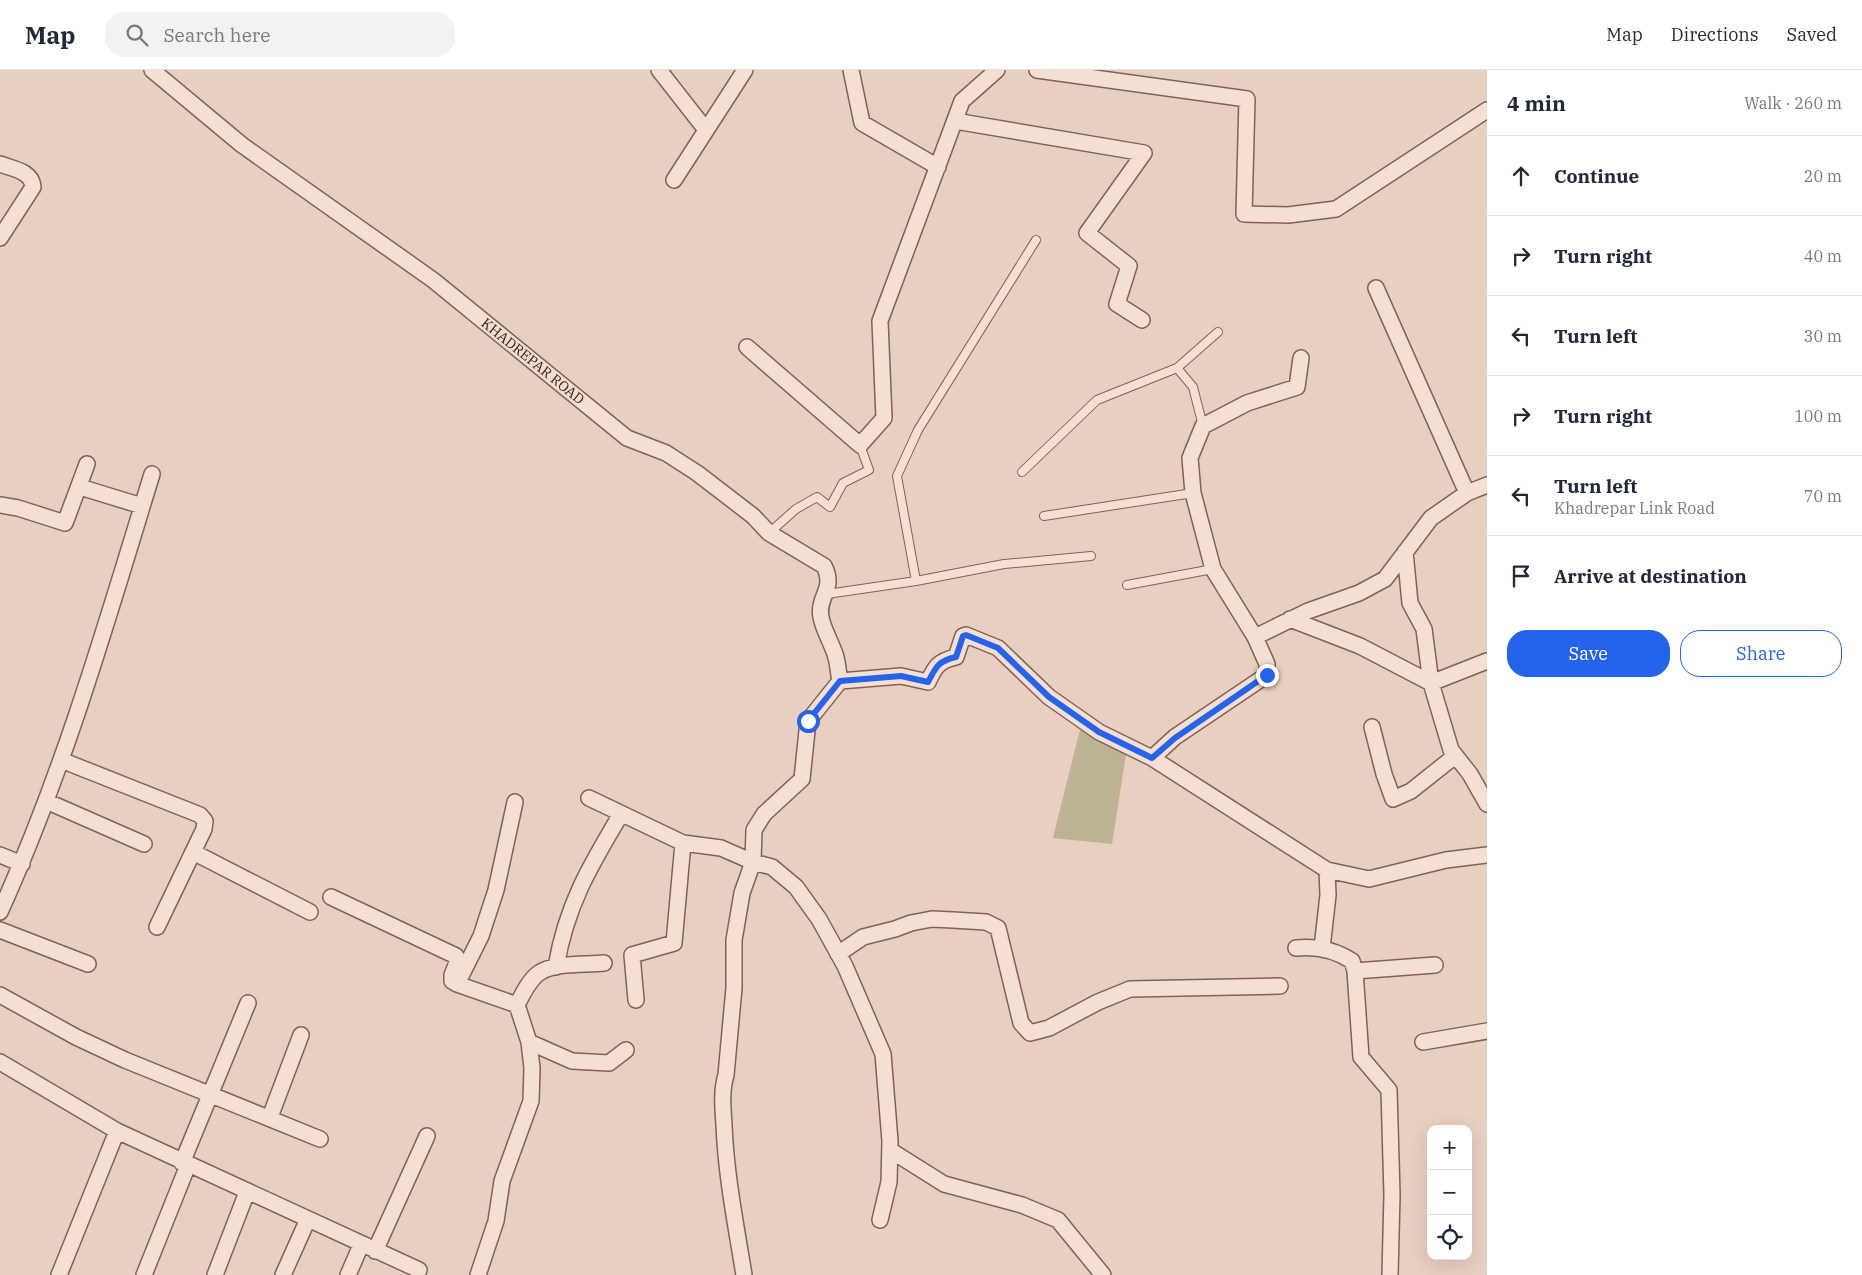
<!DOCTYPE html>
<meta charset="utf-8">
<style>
:root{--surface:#fff;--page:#f2f2f3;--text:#1f2937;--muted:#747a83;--line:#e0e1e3;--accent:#2563eb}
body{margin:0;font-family:"IBM Plex Serif",serif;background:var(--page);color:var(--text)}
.controls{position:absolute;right:15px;bottom:15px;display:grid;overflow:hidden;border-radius:10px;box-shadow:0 5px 20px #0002}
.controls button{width:45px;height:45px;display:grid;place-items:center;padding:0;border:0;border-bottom:1px solid var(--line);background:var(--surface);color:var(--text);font:25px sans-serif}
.stop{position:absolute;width:15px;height:15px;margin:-11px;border:4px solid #2563eb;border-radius:50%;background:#fff}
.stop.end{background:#2563eb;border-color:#fff;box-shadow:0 1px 5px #0008}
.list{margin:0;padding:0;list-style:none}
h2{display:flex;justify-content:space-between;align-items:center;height:65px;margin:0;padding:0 20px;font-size:21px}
h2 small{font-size:16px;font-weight:400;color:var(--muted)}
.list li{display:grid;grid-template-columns:32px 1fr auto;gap:15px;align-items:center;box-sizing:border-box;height:80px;padding:0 20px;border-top:1px solid var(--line)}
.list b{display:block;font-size:19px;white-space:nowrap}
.list p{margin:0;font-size:16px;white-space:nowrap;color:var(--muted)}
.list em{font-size:16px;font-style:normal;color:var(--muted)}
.actions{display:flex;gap:10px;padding:15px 20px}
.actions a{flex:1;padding:11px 0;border:1px solid var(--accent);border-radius:20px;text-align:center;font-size:18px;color:var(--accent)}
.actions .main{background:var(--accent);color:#fff}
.icon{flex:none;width:28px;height:28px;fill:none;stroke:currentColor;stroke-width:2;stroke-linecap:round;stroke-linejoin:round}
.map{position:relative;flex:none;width:1487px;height:1205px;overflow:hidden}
header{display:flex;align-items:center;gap:30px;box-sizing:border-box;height:70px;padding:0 25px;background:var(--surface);border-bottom:1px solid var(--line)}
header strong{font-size:24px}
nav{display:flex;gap:28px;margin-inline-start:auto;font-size:18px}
.search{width:350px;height:45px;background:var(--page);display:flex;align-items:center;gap:12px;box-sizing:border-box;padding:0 18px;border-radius:20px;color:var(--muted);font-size:19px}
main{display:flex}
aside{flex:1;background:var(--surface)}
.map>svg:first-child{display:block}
.cemetery{fill:#bbb394}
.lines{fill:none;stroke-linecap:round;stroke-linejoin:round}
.service-casing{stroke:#816159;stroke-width:10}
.minor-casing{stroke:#816159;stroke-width:18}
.service{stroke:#f5dfd2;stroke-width:8}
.minor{stroke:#f5dfd2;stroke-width:15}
.route{stroke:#2563eb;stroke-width:6}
.labels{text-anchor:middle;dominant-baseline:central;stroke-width:4;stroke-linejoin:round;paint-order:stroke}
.street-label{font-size:14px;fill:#31201d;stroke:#f1dcce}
</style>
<header>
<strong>Map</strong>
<div class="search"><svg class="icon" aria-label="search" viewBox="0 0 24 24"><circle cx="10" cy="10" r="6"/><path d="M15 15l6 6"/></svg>Search here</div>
<nav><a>Map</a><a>Directions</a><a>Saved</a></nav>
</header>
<main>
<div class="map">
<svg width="1487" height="1205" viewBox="0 0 1487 1205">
<rect width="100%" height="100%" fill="#e9cfc0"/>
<path class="cemetery" d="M1081,656L1126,684L1112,774L1053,768Z"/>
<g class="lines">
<defs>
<path id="service" d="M1177,298L1193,317L1203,356
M1022,402L1097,330L1177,298L1218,262
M1044,446L1193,423
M769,463L796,439L817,427L830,437L843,413L869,400L860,375
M916,511L897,406L918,360L1036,170
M1127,515L1213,499
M827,524L916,511L1004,494L1091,486"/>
<path id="minor" d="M152,0L242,75L433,210L627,368L666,383L697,403L753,446L769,463L824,496C836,519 817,526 821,547C823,559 831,572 835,584C838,592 838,602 840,611
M659,0L706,60
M851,0L862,53L938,97
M1037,0L1247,29L1244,144L1288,145L1336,139L1487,40
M955,51L1144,83L1087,163L1129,196L1117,234L1142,250
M0,94C13,99 32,101 33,117L0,168
M674,110L745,0
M1376,218L1467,423
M747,277L860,375L884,348L880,251L962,31L997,0
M80,417L142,436
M0,435L18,438L65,453L87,394
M1405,482L1410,533L1424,559L1431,613L1487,591
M1290,549L1360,576L1431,613L1451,680L1470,704L1487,734
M1255,567L1213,499L1193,423L1190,388L1203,356L1247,333L1297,317L1301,288
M1372,657L1384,704L1393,729L1411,721L1455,686
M1152,688L1175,667L1267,605V594L1255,567L1308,541L1359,523L1385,509L1431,448L1467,423L1487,415
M61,690L200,745L205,751L204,759L157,857
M589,728L683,773L721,778L753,792L772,797L796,817L819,849L845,896L883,984L890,1071L889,1112L880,1150
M46,731L144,774
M193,782L310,842
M0,785L22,794
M331,827L456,886L458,890L452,905V911L457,914L517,935
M0,842C64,701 107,551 152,404
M0,860L88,894
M1296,878C1316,876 1335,880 1352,891L1355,901L1361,987L1389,1020L1392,1125L1390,1205
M1322,878L1328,825L1327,800
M838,884L863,867L895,859L911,853L932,849L953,850L986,852L998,858L1021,953L1030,963L1049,958L1098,932L1130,919L1280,916
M556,897C566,836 590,796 621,744
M1355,901L1435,895
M460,908L481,866L496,820L515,732
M0,925L76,967L125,990L320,1069
M636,930L632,885L674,873L683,773
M529,972L572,991L609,993L626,980
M1423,972L1487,961
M0,992L117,1061L419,1200
M270,1047L301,965
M890,1080L944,1114L1022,1135L1058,1150L1103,1205
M182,1093L248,933
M375,1181L427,1066
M59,1205L117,1061
M144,1205L188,1095
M215,1205L247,1122
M283,1205L308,1149
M348,1205L361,1175
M478,1205L496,1151L502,1111L531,1031L532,998L529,972L517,935C522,925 529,910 539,903C555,892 585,895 604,893
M744,1205C736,1155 726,1106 724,1055C723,1038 721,1021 726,1005L734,918V870L742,823L753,792L754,760L764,744L802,709L808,651L840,611L901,606L928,612C935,597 938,591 956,587L963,566L966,565L998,578L1049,627L1099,662L1152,688L1327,800L1369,809L1446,790L1487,785"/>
</defs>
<use href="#service" class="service-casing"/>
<use href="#minor" class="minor-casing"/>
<use href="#service" class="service"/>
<use href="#minor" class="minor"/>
</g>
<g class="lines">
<path class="route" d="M808,651L840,611L901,606L928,612C936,597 938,591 956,587L963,566L966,565L998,578L1049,627L1099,662L1152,688L1175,668L1267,605"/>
</g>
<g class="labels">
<g class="street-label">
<text transform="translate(533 291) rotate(39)">KHADREPAR ROAD</text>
</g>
</g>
</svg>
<div class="controls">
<button>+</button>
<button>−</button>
<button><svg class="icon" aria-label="locate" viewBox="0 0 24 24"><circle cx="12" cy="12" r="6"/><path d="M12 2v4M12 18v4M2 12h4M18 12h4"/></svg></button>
</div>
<div class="stop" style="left:808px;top:651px"></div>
<div class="stop end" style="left:1267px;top:605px"></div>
</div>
<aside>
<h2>4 min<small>Walk · 260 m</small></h2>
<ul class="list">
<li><svg class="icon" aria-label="ahead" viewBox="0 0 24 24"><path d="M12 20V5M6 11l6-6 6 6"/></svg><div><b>Continue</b></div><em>20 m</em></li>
<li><svg class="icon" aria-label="right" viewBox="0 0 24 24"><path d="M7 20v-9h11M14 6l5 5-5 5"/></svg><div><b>Turn right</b></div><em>40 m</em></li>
<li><svg class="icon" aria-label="left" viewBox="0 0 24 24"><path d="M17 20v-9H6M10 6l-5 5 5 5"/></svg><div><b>Turn left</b></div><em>30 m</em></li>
<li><svg class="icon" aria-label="right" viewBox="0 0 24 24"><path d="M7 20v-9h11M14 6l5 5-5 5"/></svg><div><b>Turn right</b></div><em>100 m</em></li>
<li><svg class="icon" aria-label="left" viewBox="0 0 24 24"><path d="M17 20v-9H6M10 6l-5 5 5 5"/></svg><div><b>Turn left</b><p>Khadrepar Link Road</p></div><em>70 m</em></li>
<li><svg class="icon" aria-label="arrive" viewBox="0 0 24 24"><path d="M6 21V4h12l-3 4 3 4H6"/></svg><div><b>Arrive at destination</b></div></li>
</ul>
<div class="actions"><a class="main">Save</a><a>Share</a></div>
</aside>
</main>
